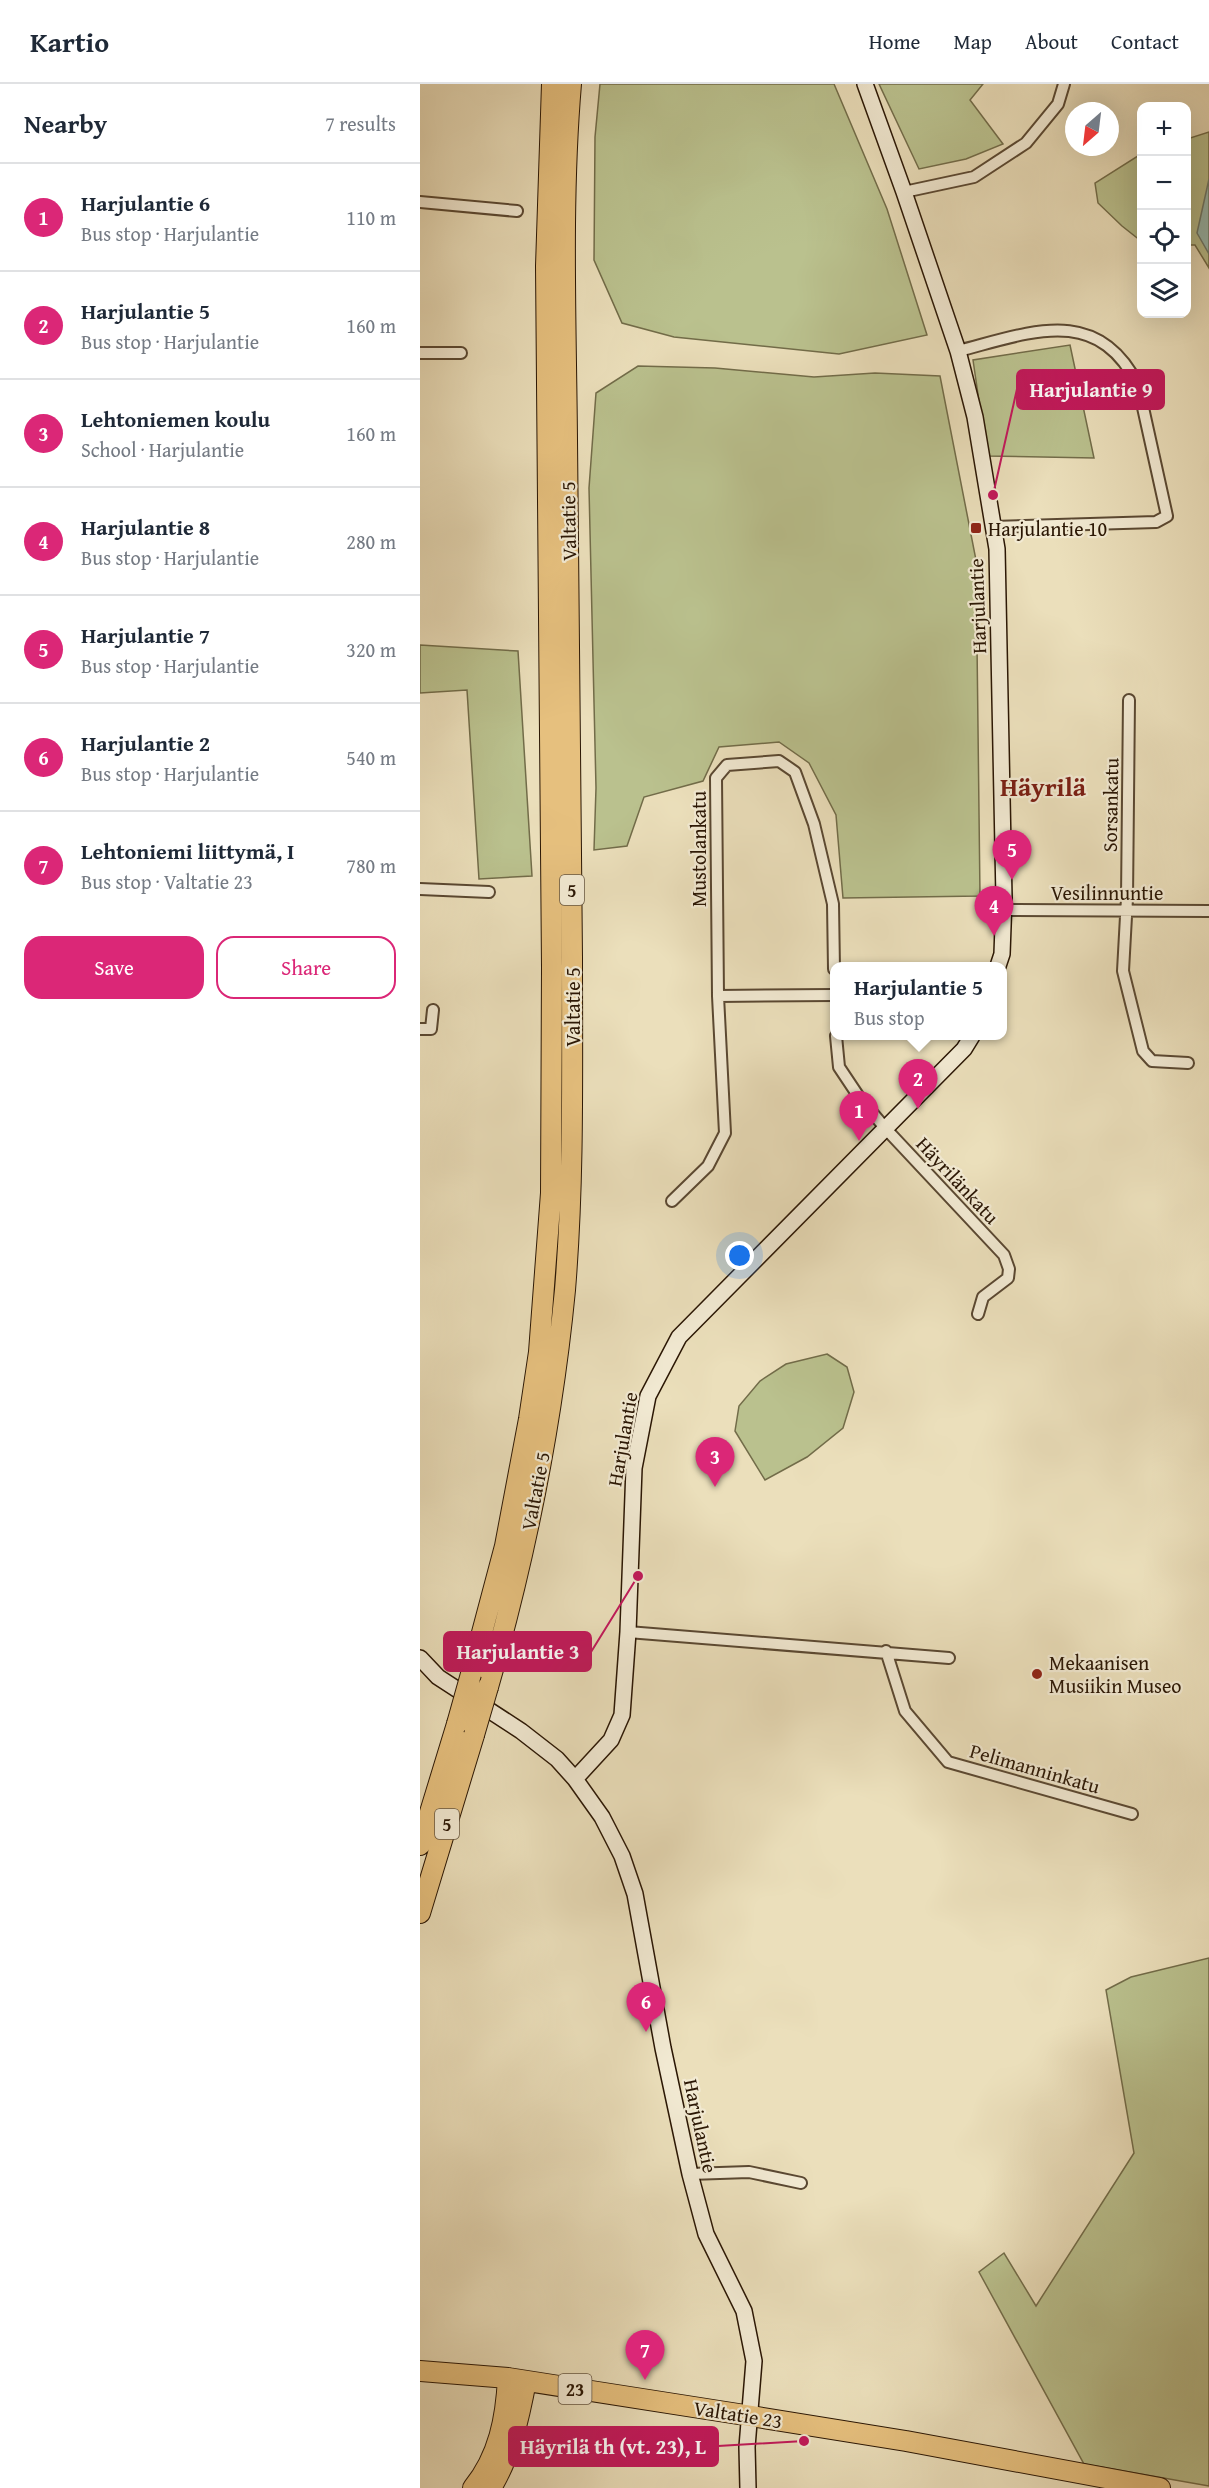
<!DOCTYPE html>
<meta charset="utf-8">
<style>
:root{--surface:#fff;--page:#f6f6f7;--text:#1f2937;--muted:#747a83;--line:#e0e1e3;--accent:#db2777}
body{margin:0;font-family:"Gentium Book Plus",serif;background:var(--page);color:var(--text)}
.controls{position:absolute;right:18px;top:18px;display:grid;overflow:hidden;border-radius:12px;box-shadow:0 6px 24px #0002}
.controls button{width:54px;height:54px;display:grid;place-items:center;padding:0;border:0;border-bottom:2px solid var(--line);background:var(--surface);color:var(--text);font:30px sans-serif}
.compass{position:absolute;left:645px;top:18px;width:54px;height:54px;border-radius:50%;background:var(--surface);box-shadow:0 6px 24px #0002;rotate:208deg}
.you{position:absolute;left:320px;top:1172px;width:21px;height:21px;margin:-15px;border:4px solid #fff;border-radius:50%;background:#1a73e8;box-shadow:0 0 0 9px #1a73e833}
.badge{display:grid;place-items:center;width:39px;height:39px;border-radius:50%;background:var(--accent);color:#fff;font-size:20px;font-weight:700}
.pin{position:absolute;translate:-50% -50px;filter:drop-shadow(0 2px 3px #0008)}
.pin::after{content:'';position:absolute;top:32px;width:21px;height:18px;background:inherit;clip-path:polygon(0 0,100% 0,50% 100%)}
.popup{position:absolute;left:410px;top:878px;width:177px;height:78px;box-sizing:border-box;display:grid;place-content:center;border-radius:12px;background:var(--surface);filter:drop-shadow(0 2px 4px #0005);font-size:20px;white-space:nowrap;color:var(--muted)}
.popup b{font-size:22px;color:var(--text)}
.popup::after{content:'';position:absolute;left:50%;top:100%;margin-left:-12px;border:12px solid transparent;border-top-color:var(--surface)}
.list{margin:0;padding:0;list-style:none}
h2{display:flex;justify-content:space-between;align-items:center;height:78px;margin:0;padding:0 24px;font-size:26px}
h2 small{font-size:20px;font-weight:400;color:var(--muted)}
.list li{display:grid;grid-template-columns:39px 1fr auto;gap:18px;align-items:center;box-sizing:border-box;height:108px;padding:0 24px;border-top:2px solid var(--line)}
.list b{display:block;font-size:22px;white-space:nowrap}
.list p{margin:0;font-size:20px;white-space:nowrap;color:var(--muted)}
.list em{font-size:20px;font-style:normal;color:var(--muted)}
.actions{display:flex;gap:12px;padding:18px 24px}
.actions a{flex:1;padding:14px 0;border:2px solid var(--accent);border-radius:18px;text-align:center;font-size:21px;color:var(--accent)}
.actions .main{background:var(--accent);color:#fff}
.icon{flex:none;width:33px;height:33px;fill:none;stroke:currentColor;stroke-width:2;stroke-linecap:round;stroke-linejoin:round}
.map{position:relative;flex:none;width:789px;height:2404px;overflow:hidden}
header{display:flex;align-items:center;gap:36px;box-sizing:border-box;height:84px;padding:0 30px;background:var(--surface);border-bottom:2px solid var(--line)}
header strong{font-size:28px}
nav{display:flex;gap:33px;margin-inline-start:auto;font-size:21px}
main{display:flex}
aside{flex:1;background:var(--surface)}
.map>svg:first-child{display:block}
.green{fill:#bac18e;stroke:#726c49;stroke-width:1.5}
.water{fill:#98bcb3;stroke:#6c7a6d;stroke-width:1.5}
.lines{fill:none;stroke-linecap:round;stroke-linejoin:round}
.street-casing{stroke:#5a4832;stroke-width:14}
.secondary-casing{stroke:#2a1604;stroke-width:18}
.highway-casing{stroke:#2a1604;stroke-width:22}
.street{stroke:#f2ead3;stroke-width:10}
.secondary{stroke:#f2ead3;stroke-width:15}
.highway{stroke:#e6c07e;stroke-width:20}
.highway-bridge-casing{stroke:#2a1604;stroke-width:22;stroke-linecap:butt}
.highway-bridge{stroke:#e6c07e;stroke-width:20}
.poi-dot{fill:#8f2418;stroke:#f2ead3;stroke-width:2}
.labels{text-anchor:middle;dominant-baseline:central;stroke-width:4.5;stroke-linejoin:round;paint-order:stroke}
.shield{fill:#f2ead3;stroke:#665642;stroke-width:1.5}
.shield-label{font-size:18px;font-weight:bold;fill:#2a1604}
.street-label{font-size:20px;fill:#2a1604;stroke:#f2ead3}
.poi-label{font-size:20px;fill:#2a1604;stroke:#f2ead3;text-anchor:start}
.district-label{font-size:26px;font-weight:bold;fill:#7a1f14;stroke:#f2ead3}
.leader{fill:none;stroke:#c2185b;stroke-width:2}
.callout-dot{fill:#c2185b;stroke:#f2ead3;stroke-width:2}
.callout{fill:#c2185b;stroke:#c2185b;stroke-width:2}
.callout-label{font-size:21px;text-anchor:middle;font-weight:bold;fill:#fff}
</style>
<header>
<strong>Kartio</strong>
<nav><a>Home</a><a>Map</a><a>About</a><a>Contact</a></nav>
</header>
<main>
<aside>
<h2>Nearby<small>7 results</small></h2>
<ul class="list">
<li><span class="badge">1</span><div><b>Harjulantie 6</b><p>Bus stop · Harjulantie</p></div><em>110 m</em></li>
<li><span class="badge">2</span><div><b>Harjulantie 5</b><p>Bus stop · Harjulantie</p></div><em>160 m</em></li>
<li><span class="badge">3</span><div><b>Lehtoniemen koulu</b><p>School · Harjulantie</p></div><em>160 m</em></li>
<li><span class="badge">4</span><div><b>Harjulantie 8</b><p>Bus stop · Harjulantie</p></div><em>280 m</em></li>
<li><span class="badge">5</span><div><b>Harjulantie 7</b><p>Bus stop · Harjulantie</p></div><em>320 m</em></li>
<li><span class="badge">6</span><div><b>Harjulantie 2</b><p>Bus stop · Harjulantie</p></div><em>540 m</em></li>
<li><span class="badge">7</span><div><b>Lehtoniemi liittymä, I</b><p>Bus stop · Valtatie 23</p></div><em>780 m</em></li>
</ul>
<div class="actions"><a class="main">Save</a><a>Share</a></div>
</aside>
<div class="map">
<svg width="789" height="2404" viewBox="0 0 789 2404">
<rect width="100%" height="100%" fill="#ebdfbb"/>
<filter id="stains"><feTurbulence type="fractalNoise" baseFrequency=".00333" numOctaves="4"/><feColorMatrix values="0 0 0 0 .2 0 0 0 0 .09 0 0 0 0 .02 0 0 0 .5 -.17"/></filter>
<radialGradient id="worn" r=".72"><stop offset=".6" stop-color="#630" stop-opacity="0"/><stop offset="1" stop-color="#630" stop-opacity=".3"/></radialGradient>
<path class="green" d="M180,0H414L467,125L507,251L419,270L254,253L202,239L174,176L175,53Z
M459,0H563L550,16L583,60L546,75L499,85Z
M789,48V184L775,161H767V55Z
M721,70H722L721,157L702,142L678,119L675,99Z
M650,261L674,374L567,372L553,276Z
M218,282L295,284L394,293L455,289L520,292L556,476L560,812L423,814L416,731L389,679L359,658L299,663L283,697L224,713L207,762L174,766L176,704L169,404L176,309Z
M0,561L98,567L112,792L59,795L47,606L0,609Z
M407,1270L427,1283L434,1308L423,1344L387,1373L345,1396L315,1347L319,1322L340,1297L366,1280Z
M789,1874V2402L664,2380L559,2188L584,2169L616,2222L714,2069L686,1906L711,1893Z"/>
<path class="water" d="M789,95V170L777,149Z"/>
<g class="lines">
<defs>
<path id="street" d="M484,108L554,93L606,59L638,20L644,0
M0,118L97,127
M538,267C609,249 677,219 718,301L747,432L736,438L573,443
M0,269H41
M709,616L707,814L703,887L723,967L732,977L768,979
M0,805L69,808
M584,826L789,827
M298,912L414,911
M0,945H11L13,926
M416,952L419,983L439,1013L466,1045L584,1171L589,1185L588,1194L563,1213L558,1230
M252,1117L288,1082L305,1049L298,912L296,694L307,681L359,677L375,688L394,740L413,820L414,885
M208,1548L529,1574
M466,1567L485,1627L528,1678L712,1730
M270,2090L329,2088L381,2099"/>
<path id="secondary" d="M445,0L484,108L538,267L555,333L577,465L584,814L582,870L578,882
M0,1574L18,1593L101,1647L137,1675L155,1695L182,1733L202,1772L215,1810L243,1964L270,2090L286,2150L324,2227L334,2277L327,2363L328,2404
M155,1695L191,1656L202,1631L208,1548L214,1384L228,1312L259,1253L544,965L552,952"/>
<path id="highway" d="M51,1590L85,1462L109,1335L119,1268L131,1109L132,883L126,182L132,0
M68,1603C105,1474 132,1341 145,1206C154,1096 152,985 152,874C151,702 149,529 147,356C146,238 141,118 151,0
M0,1761L37,1640
M0,1829L54,1651
M0,2287L88,2294L331,2332L486,2357L740,2404
M53,2404C79,2372 86,2334 88,2294
M71,2404C91,2371 99,2334 106,2297"/>
</defs>
<use href="#street" class="street-casing"/>
<use href="#secondary" class="secondary-casing"/>
<use href="#highway" class="highway-casing"/>
<use href="#street" class="street"/>
<use href="#secondary" class="secondary"/>
<use href="#highway" class="highway"/>
<defs>
<path id="highway-bridge" d="M37,1640L51,1590
M54,1651L68,1603"/>
</defs>
<use href="#highway-bridge" class="highway-bridge-casing"/>
<use href="#highway-bridge" class="highway-bridge"/>
</g>
<g class="poi-dot">
<rect x="550" y="438" width="12" height="12" rx="3"/>
<circle cx="617" cy="1590" r="6"/>
</g>
<g class="labels">
<g class="shield">
<rect x="140" y="791" width="24" height="30" rx="4.5"/>
<rect x="15" y="1725" width="24" height="30" rx="4.5"/>
<rect x="138.5" y="2290" width="33" height="30" rx="4.5"/>
</g>
<g class="shield-label">
<text x="152" y="806">5</text>
<text x="27" y="1740">5</text>
<text x="155" y="2305">23</text>
</g>
<g class="street-label">
<text transform="translate(148 437) rotate(-91)">Valtatie 5</text>
<text transform="translate(557 522) rotate(-92)">Harjulantie</text>
<text transform="translate(690 721) rotate(-89)">Sorsankatu</text>
<text transform="translate(278 765) rotate(-90)">Mustolankatu</text>
<text x="687" y="808">Vesilinnuntie</text>
<text transform="translate(152 923) rotate(-90)">Valtatie 5</text>
<text transform="translate(538 1096) rotate(47)">Häyrilänkatu</text>
<text transform="translate(202 1355) rotate(-80)">Harjulantie</text>
<text transform="translate(115 1407) rotate(-79)">Valtatie 5</text>
<text transform="translate(615 1684) rotate(16)">Pelimanninkatu</text>
<text transform="translate(281 2042) rotate(78)">Harjulantie</text>
<text transform="translate(318 2330) rotate(9)">Valtatie 23</text>
</g>
<g class="poi-label">
<text x="568" y="444">Harjulantie 10</text>
<text x="629" y="1578">Mekaanisen<tspan x="629" dy="23">Musiikin Museo</tspan></text>
</g>
<g class="district-label">
<text x="623" y="702">Häyrilä</text>
</g>
</g>
<path class="leader" d="M573 411L597 305M218 1492L171 1568M384 2357L298 2362"/>
<g class="callout-dot">
<circle cx="573" cy="411" r="6"/>
<circle cx="218" cy="1492" r="6"/>
<circle cx="384" cy="2357" r="6"/>
</g>
<g class="callout">
<rect x="597" y="286" width="147" height="39" rx="6"/>
<rect x="24" y="1548" width="147" height="39" rx="6"/>
<rect x="89" y="2343" width="209" height="39" rx="6"/>
</g>
<g class="callout-label">
<text x="671" y="313">Harjulantie 9</text>
<text x="98" y="1575">Harjulantie 3</text>
<text x="193" y="2370">Häyrilä th (vt. 23), L</text>
</g>
<rect width="100%" height="100%" filter="url(#stains)"/>
<rect width="100%" height="100%" fill="url(#worn)"/>
</svg>
<div class="controls">
<button>+</button>
<button>−</button>
<button><svg class="icon" aria-label="locate" viewBox="0 0 24 24"><circle cx="12" cy="12" r="6"/><path d="M12 2v4M12 18v4M2 12h4M18 12h4"/></svg></button>
<button><svg class="icon" aria-label="layers" viewBox="0 0 24 24"><path d="M12 4l9 5-9 5-9-5zM3 14l9 5 9-5"/></svg></button>
</div>
<svg class="compass" viewBox="-18 -18 36 36"><path d="M0-13l5 13h-10z" fill="#e53935"/><path d="M0 13l5-13h-10z" fill="#747a83"/></svg>
<div class="you"></div>
<div class="pin badge" style="left:439px;top:1057px">1</div>
<div class="pin badge" style="left:498px;top:1025px">2</div>
<div class="popup"><b>Harjulantie 5</b>Bus stop</div>
<div class="pin badge" style="left:295px;top:1403px">3</div>
<div class="pin badge" style="left:574px;top:852px">4</div>
<div class="pin badge" style="left:592px;top:796px">5</div>
<div class="pin badge" style="left:226px;top:1948px">6</div>
<div class="pin badge" style="left:225px;top:2296px">7</div>
</div>
</main>
